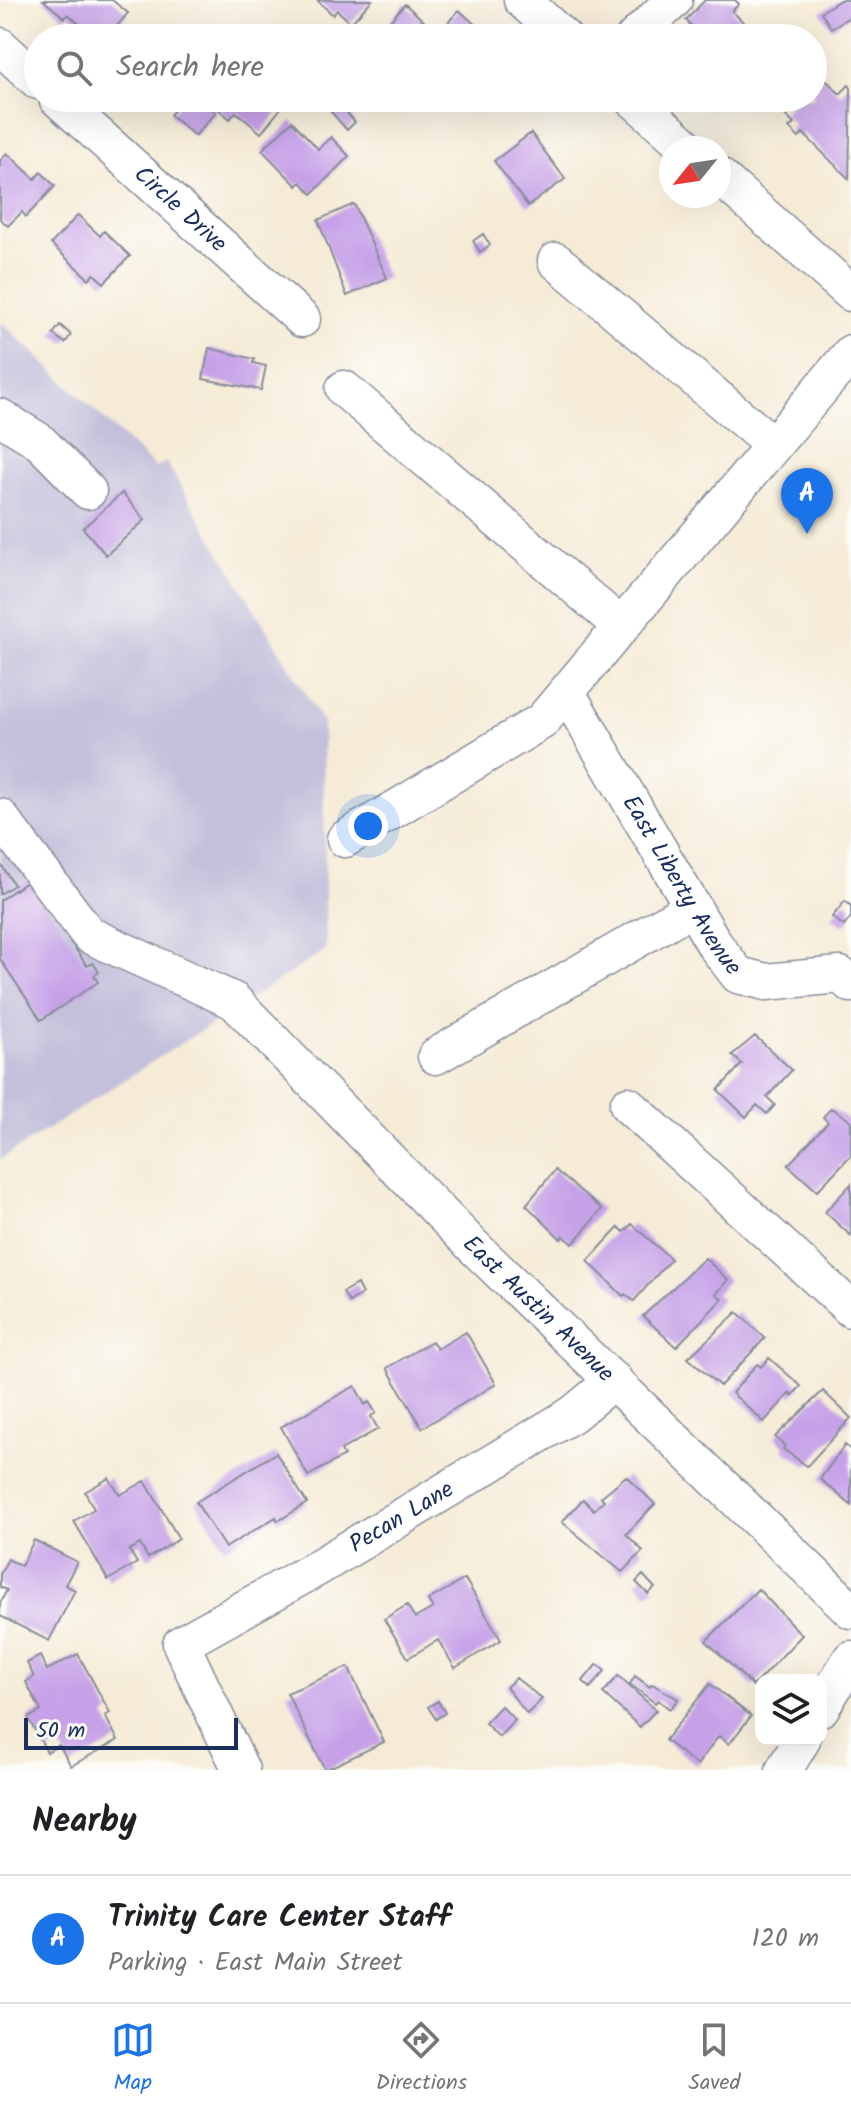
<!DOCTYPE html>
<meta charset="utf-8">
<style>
:root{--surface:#fff;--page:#f6f6f6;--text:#202124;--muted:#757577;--line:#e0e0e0;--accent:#1a73e8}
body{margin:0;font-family:Kalam,sans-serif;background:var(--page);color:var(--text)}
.controls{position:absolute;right:24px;bottom:24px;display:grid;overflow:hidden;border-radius:16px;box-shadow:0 8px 32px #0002}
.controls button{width:72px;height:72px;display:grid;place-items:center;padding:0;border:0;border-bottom:2px solid var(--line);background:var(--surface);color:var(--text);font:40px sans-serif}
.compass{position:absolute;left:659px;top:136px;width:72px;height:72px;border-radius:50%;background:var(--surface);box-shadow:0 8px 32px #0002;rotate:240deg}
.scale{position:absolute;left:24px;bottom:20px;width:214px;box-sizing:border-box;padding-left:8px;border:4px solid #1b2f5e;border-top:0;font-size:22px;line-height:28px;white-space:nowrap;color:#1b2f5e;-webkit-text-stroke:6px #fdfcf7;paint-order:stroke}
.you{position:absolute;left:368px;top:826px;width:28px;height:28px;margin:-20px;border:6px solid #fff;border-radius:50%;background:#1a73e8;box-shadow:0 0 0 12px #1a73e833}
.badge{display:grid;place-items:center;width:52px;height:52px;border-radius:50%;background:var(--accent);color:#fff;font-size:26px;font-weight:700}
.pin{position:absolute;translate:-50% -66px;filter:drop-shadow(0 2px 4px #0008)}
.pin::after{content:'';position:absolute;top:42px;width:28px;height:24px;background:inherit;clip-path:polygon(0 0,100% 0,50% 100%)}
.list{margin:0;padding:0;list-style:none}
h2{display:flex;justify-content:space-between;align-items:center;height:104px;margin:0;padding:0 32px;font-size:34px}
h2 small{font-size:26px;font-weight:400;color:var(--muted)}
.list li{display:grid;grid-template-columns:52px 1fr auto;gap:24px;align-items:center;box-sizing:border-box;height:128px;padding:0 32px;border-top:2px solid var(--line)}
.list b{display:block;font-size:30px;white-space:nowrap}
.list p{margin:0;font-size:26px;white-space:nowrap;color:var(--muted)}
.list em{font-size:26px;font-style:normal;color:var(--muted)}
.icon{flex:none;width:44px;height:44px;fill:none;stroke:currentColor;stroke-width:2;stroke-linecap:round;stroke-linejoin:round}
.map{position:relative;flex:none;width:851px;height:1770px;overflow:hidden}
.search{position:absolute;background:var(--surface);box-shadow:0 8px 32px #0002;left:24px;right:24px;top:24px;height:88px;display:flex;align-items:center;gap:20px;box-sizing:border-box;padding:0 28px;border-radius:44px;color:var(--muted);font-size:30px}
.sheet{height:232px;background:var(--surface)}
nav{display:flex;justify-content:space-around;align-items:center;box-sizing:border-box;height:112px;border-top:2px solid var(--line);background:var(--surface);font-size:22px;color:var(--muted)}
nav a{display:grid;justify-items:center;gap:4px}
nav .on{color:var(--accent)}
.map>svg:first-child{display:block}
.industrial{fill:#c4c0db}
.building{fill:#c6a1e8}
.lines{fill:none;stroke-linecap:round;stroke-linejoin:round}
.minor-casing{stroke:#888d9a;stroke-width:39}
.minor{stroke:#fff;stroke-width:36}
.labels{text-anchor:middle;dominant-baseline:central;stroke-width:7;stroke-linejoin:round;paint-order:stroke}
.street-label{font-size:24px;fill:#1b2f5e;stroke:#fdfcf7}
</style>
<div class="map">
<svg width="851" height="1770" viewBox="0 0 851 1770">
<rect width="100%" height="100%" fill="#fdfcf7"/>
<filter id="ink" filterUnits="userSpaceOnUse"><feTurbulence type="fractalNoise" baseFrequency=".0125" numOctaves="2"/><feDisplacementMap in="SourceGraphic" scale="16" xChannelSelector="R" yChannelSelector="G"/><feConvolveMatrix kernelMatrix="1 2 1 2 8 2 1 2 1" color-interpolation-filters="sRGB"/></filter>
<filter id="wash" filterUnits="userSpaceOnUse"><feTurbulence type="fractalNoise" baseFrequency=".006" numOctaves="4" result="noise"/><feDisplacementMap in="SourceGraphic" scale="32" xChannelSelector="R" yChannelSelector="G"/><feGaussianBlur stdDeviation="1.8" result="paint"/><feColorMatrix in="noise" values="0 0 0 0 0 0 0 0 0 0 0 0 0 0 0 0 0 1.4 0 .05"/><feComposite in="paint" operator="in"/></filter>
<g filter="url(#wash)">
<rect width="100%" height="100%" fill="#f5ebd7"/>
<path class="industrial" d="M0,321L156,468L166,462L323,723L326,950L0,1160Z"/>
<g id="blocks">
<path class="building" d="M43,0H112L128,13L107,38H85L80,34L84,28L68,14L65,18Z
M317,0H372L351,23L337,10L333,15Z
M705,0H735L739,4L732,11L759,38H699L701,36L686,20Z
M840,0H851V16L831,28L821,12Z
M405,4L438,34L459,10L490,38H375Z
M821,75L840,94L849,85L851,88L849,179L803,133L799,138L789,128L794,124L783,113L798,98H813V83Z
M185,98H200L216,112L195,136L170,115Z
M218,98H279L285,103L261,133L236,112L230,119L216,107L221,100Z
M340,105L355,122L347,130L331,112Z
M292,121L318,149L331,137L349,156L312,194L301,182L297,186L262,150Z
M531,133L565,179L528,206L494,161Z
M7,153L35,179L41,172L55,186L26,217L22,212L8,226L0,219V161Z
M354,204L387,278L347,296L318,220Z
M78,215L100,236L104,231L130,256L104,283L94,274L89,279L51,244Z
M483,234L490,245L480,252L473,241Z
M60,325L71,335L65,343L53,334Z
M209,348L254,359L253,363L266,366L261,390L203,379Z
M122,493L145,520L106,555L83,528Z
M0,863L14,885L0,894Z
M29,880L87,966L93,963L99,972L94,976L98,982L41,1020L0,959V900Z
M845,901L851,906V917L844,926L832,917Z
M755,1036L792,1070L767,1097L775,1105L767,1114L757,1105L746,1117L718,1090L742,1064L732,1055Z
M831,1108L851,1121V1155L817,1191L788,1165L828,1122L823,1117Z
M555,1170L602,1209L573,1244L563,1235L561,1239L526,1205Z
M851,1184V1236L825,1212Z
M632,1224L671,1259L634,1301L625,1294L623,1296L588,1261L619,1227L624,1232Z
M705,1258L728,1280L716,1294L722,1299L676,1347L643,1316Z
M357,1284L362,1294L349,1302L343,1292Z
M737,1312L765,1338L720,1386L688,1358Z
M466,1332L496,1384L422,1428L387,1368L432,1341L437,1349Z
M769,1358L801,1386L792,1396L790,1393L764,1422L732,1393L757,1364L761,1367Z
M355,1386L365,1405L369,1402L376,1413L371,1416L378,1429L341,1450L344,1456L308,1476L281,1427Z
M823,1391L851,1418L807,1466L783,1449L785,1446L775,1437Z
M845,1445L851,1450V1505L820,1479Z
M276,1453L307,1503L278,1521L276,1517L225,1548L196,1502Z
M626,1476L655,1504L626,1534L643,1551L622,1572L562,1522L583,1499L594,1510L604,1500L601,1497Z
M109,1478L120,1495L145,1481L179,1539L148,1558L140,1544L129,1550L137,1563L108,1580L74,1521L94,1509L85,1492Z
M34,1540L77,1562L65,1585L75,1590L49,1641L0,1616V1603L7,1590L0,1587V1574L8,1559L21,1566Z
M643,1575L655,1588L648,1594L636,1582Z
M465,1579L501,1640L455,1668L438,1640L408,1658L384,1619L407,1605L415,1618L433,1608L428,1600Z
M758,1589L802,1635L753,1686L706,1641Z
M78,1654L110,1713L105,1716L118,1740L71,1766L59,1745L47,1752L28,1718L41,1711L26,1682L34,1677L27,1663L40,1656L47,1670Z
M597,1664L605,1671L590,1688L583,1681Z
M348,1667L384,1742L325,1770L287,1693Z
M618,1676L656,1710L640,1727L603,1693Z
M635,1676L650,1687L652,1684L678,1699L670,1709L658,1700L655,1703L630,1684Z
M516,1678L542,1699L527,1714L506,1687Z
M710,1684L751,1716L729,1744L719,1736L697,1765L665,1740Z
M438,1701L445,1713L436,1719L428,1707Z
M501,1706L515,1720L499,1737L485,1723Z"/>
</g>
</g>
<g filter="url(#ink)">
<use href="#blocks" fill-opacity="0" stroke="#888d9a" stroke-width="2"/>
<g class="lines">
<defs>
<g id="minor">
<path d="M522,0L564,38"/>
<path d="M634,38L674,0"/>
<path d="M0,46L38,81"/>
<path id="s1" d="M57,98L302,319"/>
<path d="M632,98L688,148"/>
<path d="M719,176L851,293"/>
<path d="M556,261L773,445"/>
<path d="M344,389L621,626"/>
<path d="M0,417L39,441L88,491"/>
<path id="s2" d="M567,693L715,945L738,975L766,982L840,975L851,984"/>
<path id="s3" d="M0,817L89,935L234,1001L474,1247L851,1610"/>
<path d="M345,839L542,721L851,353"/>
<path d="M436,1056L693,907"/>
<path d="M628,1105L851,1309"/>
<path d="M821,1708L851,1659"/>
<path id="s4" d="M241,1770L181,1644L317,1568L573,1414L614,1380"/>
<path d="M784,1770L802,1740"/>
</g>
</defs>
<use href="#minor" class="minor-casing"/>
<use href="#minor" class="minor"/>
</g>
</g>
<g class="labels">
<g class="street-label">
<text stroke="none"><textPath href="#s1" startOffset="166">Circle Drive</textPath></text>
<text stroke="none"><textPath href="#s2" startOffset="224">East Liberty Avenue</textPath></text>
<text stroke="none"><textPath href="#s3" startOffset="740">East Austin Avenue</textPath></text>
<text stroke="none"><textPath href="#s4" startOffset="394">Pecan Lane</textPath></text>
</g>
</g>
</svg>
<div class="controls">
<button><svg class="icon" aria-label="layers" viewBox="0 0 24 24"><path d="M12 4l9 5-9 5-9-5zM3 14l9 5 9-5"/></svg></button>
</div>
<svg class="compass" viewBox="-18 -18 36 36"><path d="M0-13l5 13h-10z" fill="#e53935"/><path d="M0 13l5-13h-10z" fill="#757577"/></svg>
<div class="scale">50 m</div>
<div class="you"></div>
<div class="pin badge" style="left:807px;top:534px">A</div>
<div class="search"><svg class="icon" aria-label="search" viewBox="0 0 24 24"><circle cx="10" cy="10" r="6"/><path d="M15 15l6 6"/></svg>Search here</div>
</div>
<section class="sheet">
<h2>Nearby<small></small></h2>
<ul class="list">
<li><span class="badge">A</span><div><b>Trinity Care Center Staff</b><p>Parking · East Main Street</p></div><em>120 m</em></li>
</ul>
</section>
<nav>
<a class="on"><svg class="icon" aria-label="map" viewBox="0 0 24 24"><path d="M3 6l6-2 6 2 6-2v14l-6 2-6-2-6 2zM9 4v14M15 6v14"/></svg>Map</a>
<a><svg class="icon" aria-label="directions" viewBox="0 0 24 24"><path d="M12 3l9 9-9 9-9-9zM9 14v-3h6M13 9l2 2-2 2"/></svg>Directions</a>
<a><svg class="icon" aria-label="saved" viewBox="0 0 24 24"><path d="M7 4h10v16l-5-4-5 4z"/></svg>Saved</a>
</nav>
